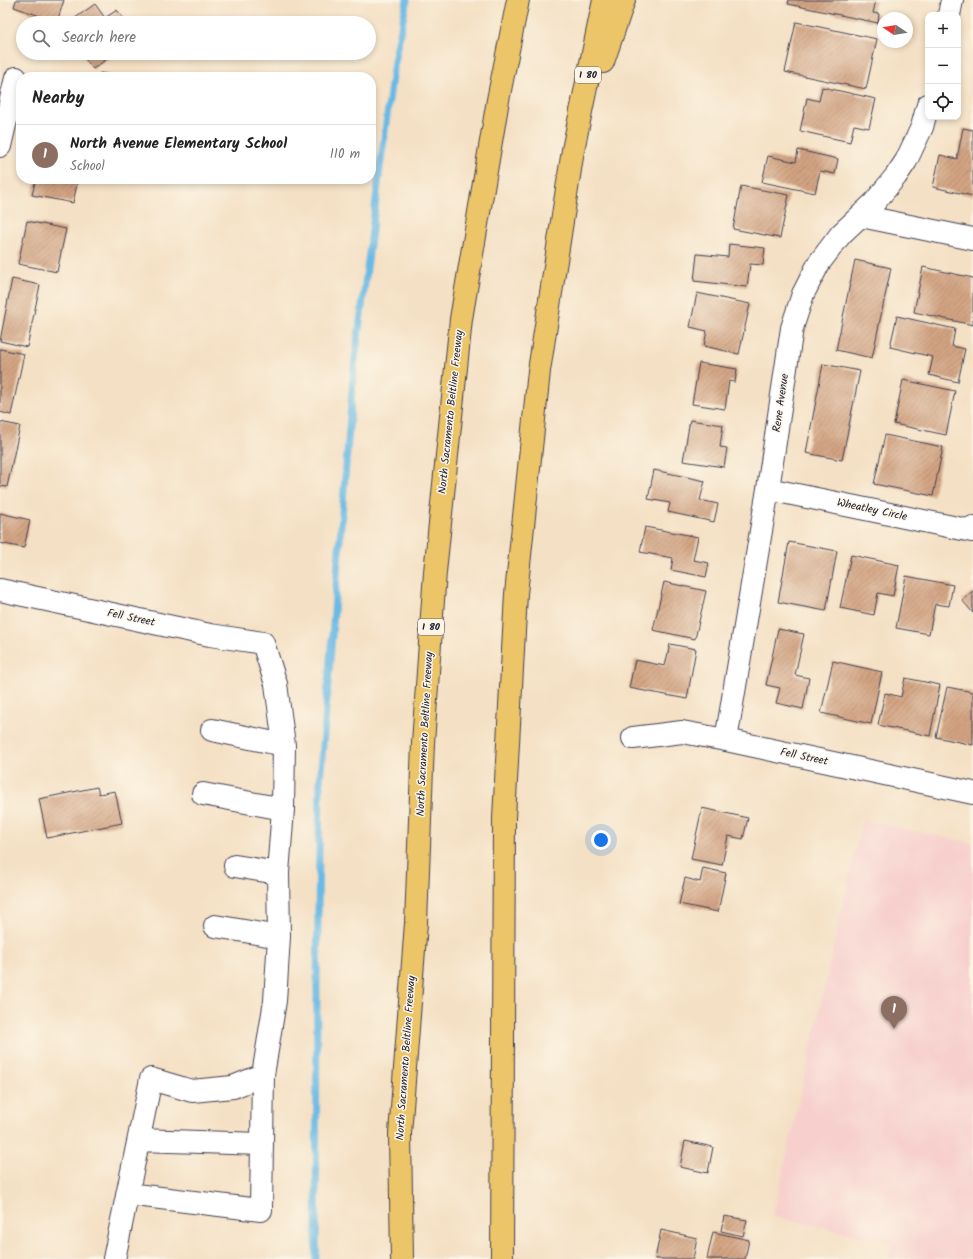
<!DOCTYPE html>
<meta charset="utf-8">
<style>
:root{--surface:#fff;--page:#f2f2f2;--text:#222;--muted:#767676;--line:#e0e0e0;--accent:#1a73e8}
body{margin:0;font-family:Kalam,sans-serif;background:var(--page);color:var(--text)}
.controls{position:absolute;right:12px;top:12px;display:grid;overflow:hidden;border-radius:8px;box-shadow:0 2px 6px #0003}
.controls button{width:36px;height:36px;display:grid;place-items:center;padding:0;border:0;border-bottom:1px solid var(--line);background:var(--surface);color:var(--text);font:20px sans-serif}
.compass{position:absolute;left:877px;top:12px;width:36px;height:36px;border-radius:50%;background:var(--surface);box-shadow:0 2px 6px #0003;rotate:282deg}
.you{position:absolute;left:601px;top:840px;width:14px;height:14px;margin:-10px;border:3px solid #fff;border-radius:50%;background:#1a73e8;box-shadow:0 0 0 6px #1a73e833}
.badge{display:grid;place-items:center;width:26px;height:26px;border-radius:50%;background:var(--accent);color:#fff;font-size:13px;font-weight:700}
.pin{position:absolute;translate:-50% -33px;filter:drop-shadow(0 1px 2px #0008)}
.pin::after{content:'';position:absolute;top:21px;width:14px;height:12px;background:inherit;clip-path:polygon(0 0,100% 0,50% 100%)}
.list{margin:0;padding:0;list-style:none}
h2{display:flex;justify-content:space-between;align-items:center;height:52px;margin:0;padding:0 16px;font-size:17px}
h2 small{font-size:13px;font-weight:400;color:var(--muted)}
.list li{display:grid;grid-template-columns:26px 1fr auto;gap:12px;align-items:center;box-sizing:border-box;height:60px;padding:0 16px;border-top:1px solid var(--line)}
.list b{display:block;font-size:15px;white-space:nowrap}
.list p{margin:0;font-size:13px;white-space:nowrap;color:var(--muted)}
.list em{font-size:13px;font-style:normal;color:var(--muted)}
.icon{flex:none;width:22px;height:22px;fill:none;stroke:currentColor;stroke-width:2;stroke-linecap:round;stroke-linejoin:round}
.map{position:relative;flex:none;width:973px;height:1259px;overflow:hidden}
.search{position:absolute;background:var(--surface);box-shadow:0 2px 6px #0003;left:16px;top:16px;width:360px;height:44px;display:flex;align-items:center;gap:10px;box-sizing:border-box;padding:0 14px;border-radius:22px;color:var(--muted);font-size:15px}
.panel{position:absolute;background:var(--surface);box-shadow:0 2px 6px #0003;left:16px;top:72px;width:360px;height:112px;border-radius:16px}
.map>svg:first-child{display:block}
.built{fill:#f7d0ce}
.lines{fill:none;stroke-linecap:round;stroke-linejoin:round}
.stream{stroke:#69bae4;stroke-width:7}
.building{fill:url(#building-hatch)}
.minor-casing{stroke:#423e50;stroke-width:24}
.highway-casing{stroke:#423e50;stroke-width:24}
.minor{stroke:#fff;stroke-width:22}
.highway{stroke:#edc569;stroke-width:22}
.labels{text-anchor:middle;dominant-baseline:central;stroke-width:3;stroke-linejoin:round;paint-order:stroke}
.shield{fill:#fcf5e5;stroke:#63616e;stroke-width:1}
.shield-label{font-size:10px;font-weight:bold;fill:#22223b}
.street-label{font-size:11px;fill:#22223b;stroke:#fcf5e5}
</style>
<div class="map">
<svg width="973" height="1259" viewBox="0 0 973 1259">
<defs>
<pattern id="building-hatch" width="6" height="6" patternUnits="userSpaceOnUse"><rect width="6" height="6" fill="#d3a483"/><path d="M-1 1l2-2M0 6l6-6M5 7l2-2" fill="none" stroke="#ab856c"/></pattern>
</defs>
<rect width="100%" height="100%" fill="#fcf5e5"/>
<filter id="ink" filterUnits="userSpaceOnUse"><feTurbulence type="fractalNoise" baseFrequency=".025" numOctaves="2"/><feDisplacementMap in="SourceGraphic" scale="8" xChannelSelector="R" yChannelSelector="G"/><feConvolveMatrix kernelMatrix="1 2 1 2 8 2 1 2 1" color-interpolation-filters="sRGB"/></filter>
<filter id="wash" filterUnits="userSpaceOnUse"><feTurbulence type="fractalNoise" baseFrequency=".012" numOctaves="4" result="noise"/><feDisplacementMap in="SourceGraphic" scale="16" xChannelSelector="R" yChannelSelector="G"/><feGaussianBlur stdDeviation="0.9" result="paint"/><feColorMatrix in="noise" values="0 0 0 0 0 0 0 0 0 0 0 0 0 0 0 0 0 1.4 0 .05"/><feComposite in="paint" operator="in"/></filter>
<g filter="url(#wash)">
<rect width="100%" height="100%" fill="#f4e0c4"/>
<path class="built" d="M862,820L973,843V1259H888L892,1243L773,1216Z"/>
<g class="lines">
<path class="stream" d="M316,1259L317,982L320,782L354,368L394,62L407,0"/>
</g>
<g id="blocks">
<path class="building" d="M16,0H64L57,22L14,7Z
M789,0H876L873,13L879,14L878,23L788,4Z
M95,4L105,18L117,10L127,23H68Z
M796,22L877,39L866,89L785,72Z
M81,53H115L93,69Z
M100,73L113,76V77H99Z
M822,87L876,99L869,128L854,125L850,142L800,131L807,98L819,101Z
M963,128L973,130V196L933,187L940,155L957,159Z
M798,150L838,159L835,174L820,171L815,193L762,182L768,156L796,162Z
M36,179H78L73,203L32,195Z
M741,186L789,195L780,238L733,229Z
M27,221L66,229L57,272L18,264Z
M729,244L765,248L763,265L750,264L747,287L694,281L697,254L728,257Z
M855,260L891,268L872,358L836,350Z
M923,267L973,278V325L914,312Z
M12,279L40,285L27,347L0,341Z
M697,293L750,304L739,354L704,346L707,331L690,327Z
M897,316L955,329L952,346L965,349L958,382L929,375L933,357L890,347Z
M0,349L24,354L11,415L0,412Z
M699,363L737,369L735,382L729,381L725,409L692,404Z
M823,364L860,371L842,460L806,453Z
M903,380L955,391L946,435L894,424Z
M690,420L723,425L720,447L727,448L724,467L683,461Z
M0,422L20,426L7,487L0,486Z
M885,435L943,447L933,496L874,484Z
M654,470L705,481L700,500L718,504L714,522L668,512L670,503L648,499Z
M0,513L30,520L24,548L0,543Z
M645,527L698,537L693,560L709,563L706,577L671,570L673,558L640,552Z
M789,542L837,551L826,611L778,602Z
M851,555L899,565L893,596L878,593L874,615L840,608Z
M906,576L953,585L949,606L935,604L929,634L896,628Z
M664,582L706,591L695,639L653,630Z
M973,591V613L962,600Z
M778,629L804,634L795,675L809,678L803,709L776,703L780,688L766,685Z
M670,644L696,649L687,699L629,688L635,660L665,666Z
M833,661L882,672L871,724L821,713Z
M905,678L940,685L930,736L878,725L885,693L901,697Z
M947,687L973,692V745L936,737Z
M97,787L99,794L115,791L122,823L47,838L39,799Z
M702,808L748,818L743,839L728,836L722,865L691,859Z
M703,868L726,873L718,912L679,904L685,878L700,882Z
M685,1141L713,1147L708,1173L680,1167Z
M724,1216L747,1220L743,1236L721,1231Z
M661,1230L697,1238L693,1259H655Z
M713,1232L749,1240L745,1259H707Z"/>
</g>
</g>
<g filter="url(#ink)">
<use href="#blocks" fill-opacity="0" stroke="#423e50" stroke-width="1"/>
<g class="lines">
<defs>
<path id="minor" d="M949,15L952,0
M0,146L16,78
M861,216L973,239
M768,489L972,531L973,527
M0,590L210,635L263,643L276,684L284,745
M212,730L284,745L283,809
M633,738L682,732L726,740L973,793
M726,740L768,489L792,328L803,294L819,263L841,234L874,203L896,176L906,161L922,127L928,105
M203,794L283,809L278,873
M235,866L278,873L279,937
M139,1140L262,1144
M127,1194L261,1210L263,1075
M114,1259L151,1079L192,1091L233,1087L263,1075L275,1001L279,937L215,926"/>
<path id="highway" d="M603,62L624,0
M402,1259L400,1134L416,923L423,743L435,572L461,319L498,100L518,0
M502,1259L504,818L516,594L539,371L573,150L604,0"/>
</defs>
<use href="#minor" class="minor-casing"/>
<use href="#highway" class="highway-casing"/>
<use href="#minor" class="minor"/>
<use href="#highway" class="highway"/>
</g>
</g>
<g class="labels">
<g class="shield">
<rect x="575" y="67" width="26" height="16" rx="3"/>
<rect x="418" y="619" width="26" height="16" rx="3"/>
</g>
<g class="shield-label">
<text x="588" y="75">I 80</text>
<text x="431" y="627">I 80</text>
</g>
<g class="street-label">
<text transform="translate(781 403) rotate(-82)">Rene Avenue</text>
<text transform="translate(451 412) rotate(-84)">North Sacramento Beltline Freeway</text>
<text transform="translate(872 510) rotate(12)">Wheatley Circle</text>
<text transform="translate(131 618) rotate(12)">Fell Street</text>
<text transform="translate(425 734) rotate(-87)">North Sacramento Beltline Freeway</text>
<text transform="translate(804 757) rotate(12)">Fell Street</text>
<text transform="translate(406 1058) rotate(-86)">North Sacramento Beltline Freeway</text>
</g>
</g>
</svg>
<div class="controls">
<button>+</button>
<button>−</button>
<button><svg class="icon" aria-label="locate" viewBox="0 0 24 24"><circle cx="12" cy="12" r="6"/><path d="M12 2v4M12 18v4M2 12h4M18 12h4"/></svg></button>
</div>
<svg class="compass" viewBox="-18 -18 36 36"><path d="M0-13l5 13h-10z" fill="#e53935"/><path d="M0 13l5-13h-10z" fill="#767676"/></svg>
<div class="you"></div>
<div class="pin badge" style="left:894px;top:1029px;background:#8d6e63">1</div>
<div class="search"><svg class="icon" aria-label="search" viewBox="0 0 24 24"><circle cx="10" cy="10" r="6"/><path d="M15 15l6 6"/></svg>Search here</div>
<section class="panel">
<h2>Nearby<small></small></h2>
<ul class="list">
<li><span class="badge" style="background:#8d6e63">1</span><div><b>North Avenue Elementary School</b><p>School</p></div><em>110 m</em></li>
</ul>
</section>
</div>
